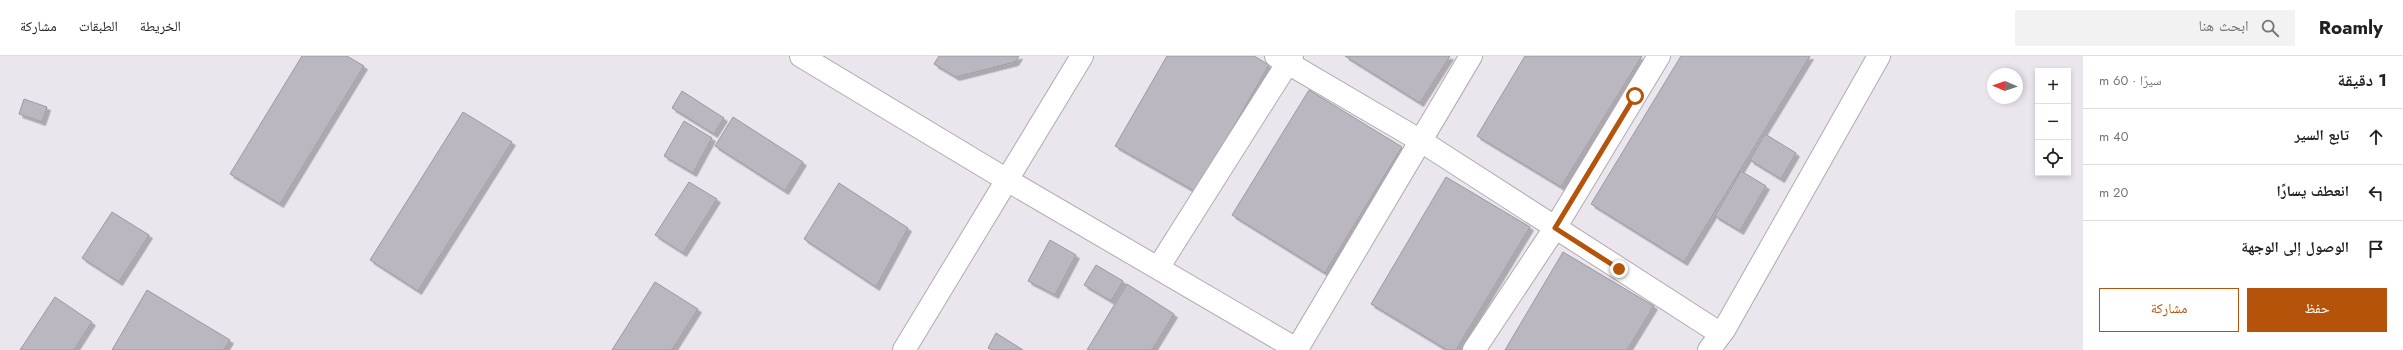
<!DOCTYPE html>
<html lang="ar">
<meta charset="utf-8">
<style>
:root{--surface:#fff;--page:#f2f2f2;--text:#202124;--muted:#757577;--line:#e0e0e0;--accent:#b45309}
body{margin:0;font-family:Jost,"Noto Naskh Arabic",sans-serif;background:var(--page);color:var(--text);direction:rtl}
.controls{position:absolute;right:12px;top:12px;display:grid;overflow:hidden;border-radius:0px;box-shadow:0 2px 6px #0003}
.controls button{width:36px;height:36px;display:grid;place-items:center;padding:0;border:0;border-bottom:1px solid var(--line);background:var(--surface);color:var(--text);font:20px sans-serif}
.compass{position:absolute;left:1987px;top:12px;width:36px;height:36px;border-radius:50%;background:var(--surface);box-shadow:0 2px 6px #0003;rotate:272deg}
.stop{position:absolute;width:12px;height:12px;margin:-9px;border:3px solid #b45309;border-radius:50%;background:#fff}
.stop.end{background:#b45309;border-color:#fff;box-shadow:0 1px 4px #0008}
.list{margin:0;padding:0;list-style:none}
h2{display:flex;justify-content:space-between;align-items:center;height:52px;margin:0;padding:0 16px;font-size:17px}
h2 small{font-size:13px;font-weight:400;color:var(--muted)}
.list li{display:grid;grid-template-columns:26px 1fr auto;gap:12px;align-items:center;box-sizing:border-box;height:56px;padding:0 16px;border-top:1px solid var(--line)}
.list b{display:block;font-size:15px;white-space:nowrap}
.list em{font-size:13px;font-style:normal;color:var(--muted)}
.actions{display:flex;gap:8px;padding:12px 16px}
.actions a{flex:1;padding:9px 0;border:1px solid var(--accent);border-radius:0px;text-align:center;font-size:14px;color:var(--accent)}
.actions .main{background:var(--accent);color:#fff}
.icon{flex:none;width:22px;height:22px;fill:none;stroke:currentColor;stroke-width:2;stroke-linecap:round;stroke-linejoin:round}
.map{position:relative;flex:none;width:2083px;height:294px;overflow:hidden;direction:ltr}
header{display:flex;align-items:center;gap:24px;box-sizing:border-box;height:56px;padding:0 20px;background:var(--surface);border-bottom:1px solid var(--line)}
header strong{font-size:19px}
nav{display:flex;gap:22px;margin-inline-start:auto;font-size:14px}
.search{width:280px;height:36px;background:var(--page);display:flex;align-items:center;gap:10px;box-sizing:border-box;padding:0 14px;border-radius:0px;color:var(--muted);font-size:15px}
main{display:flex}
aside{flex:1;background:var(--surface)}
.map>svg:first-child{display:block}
.building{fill:#bbb7c0;stroke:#9d99a1;filter:url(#shadow)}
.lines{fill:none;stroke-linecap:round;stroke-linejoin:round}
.street-casing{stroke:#b0aab2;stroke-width:24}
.street{stroke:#fff;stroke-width:22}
.route{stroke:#b45309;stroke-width:5}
</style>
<header>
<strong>Roamly</strong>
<div class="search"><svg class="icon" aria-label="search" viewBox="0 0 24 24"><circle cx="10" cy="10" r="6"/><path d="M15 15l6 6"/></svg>ابحث هنا</div>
<nav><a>الخريطة</a><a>الطبقات</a><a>مشاركة</a></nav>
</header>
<main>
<aside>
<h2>1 دقيقة<small>سيرًا · 60 m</small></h2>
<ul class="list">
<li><svg class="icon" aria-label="ahead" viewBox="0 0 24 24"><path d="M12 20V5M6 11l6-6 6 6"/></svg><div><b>تابع السير</b></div><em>40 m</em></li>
<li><svg class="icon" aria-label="left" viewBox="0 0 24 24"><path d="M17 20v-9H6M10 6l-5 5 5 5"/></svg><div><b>انعطف يسارًا</b></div><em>20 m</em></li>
<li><svg class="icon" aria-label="arrive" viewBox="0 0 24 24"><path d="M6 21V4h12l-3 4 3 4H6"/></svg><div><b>الوصول إلى الوجهة</b></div></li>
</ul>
<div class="actions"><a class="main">حفظ</a><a>مشاركة</a></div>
</aside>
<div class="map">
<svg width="2083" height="294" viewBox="0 0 2083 294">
<defs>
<filter id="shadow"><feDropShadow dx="3.5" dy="3.5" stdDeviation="0" flood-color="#0004"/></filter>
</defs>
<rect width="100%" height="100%" fill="#ebe5ed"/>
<path class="building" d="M302,0H347L364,10L280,148L230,118Z
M939,0H1019L1015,6L956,21L934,8Z
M1167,0H1254L1269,9L1196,136L1115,90Z
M1345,0H1450L1420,47Z
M1525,0H1642L1561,131L1477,80Z
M1681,0H1810L1684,206L1591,148Z
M1309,34L1402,91L1325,217L1232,159Z
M682,35L724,62L714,78L672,52Z
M24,43L47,51L42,66L19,58Z
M463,56L512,86L418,235L370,204Z
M733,61L803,106L785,135L715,90Z
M684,65L712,82L693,117L664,100Z
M1765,78L1796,97L1781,123L1750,104Z
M1741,115L1766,130L1740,175L1715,160Z
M1446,121L1530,171L1456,294H1447L1371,248Z
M689,126L717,143L683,197L655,179Z
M839,127L908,172L876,231L804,183Z
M112,156L149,179L119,226L82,202Z
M1050,184L1076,199L1055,239L1028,225Z
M1563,196L1654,250L1627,294H1505Z
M1096,209L1123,225L1111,245L1084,229Z
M655,226L698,253L672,294H612Z
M1127,228L1174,258L1152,294H1087Z
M147,234L230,284L224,294H112Z
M55,241L92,266L74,294H20Z
M996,277L1023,294H992L988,292Z"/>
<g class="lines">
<defs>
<path id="street" d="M801,0L1007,124L1298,294
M1276,0L1421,85L1721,278
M1158,212L1292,0
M1297,293L1471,0
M904,294L1082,0
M1474,294L1555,172L1659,0
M1709,294L1724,274L1879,0"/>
</defs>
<use href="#street" class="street-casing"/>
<use href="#street" class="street"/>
</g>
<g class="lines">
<path class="route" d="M1619,213L1555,172L1635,40"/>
</g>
</svg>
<div class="controls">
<button>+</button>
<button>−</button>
<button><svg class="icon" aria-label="locate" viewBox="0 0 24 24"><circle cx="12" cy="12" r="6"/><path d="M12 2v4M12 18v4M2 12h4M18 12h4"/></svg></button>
</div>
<svg class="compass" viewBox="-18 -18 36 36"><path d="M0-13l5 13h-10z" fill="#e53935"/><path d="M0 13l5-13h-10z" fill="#757577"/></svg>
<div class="stop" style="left:1635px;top:40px"></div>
<div class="stop end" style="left:1619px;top:213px"></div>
</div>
</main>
